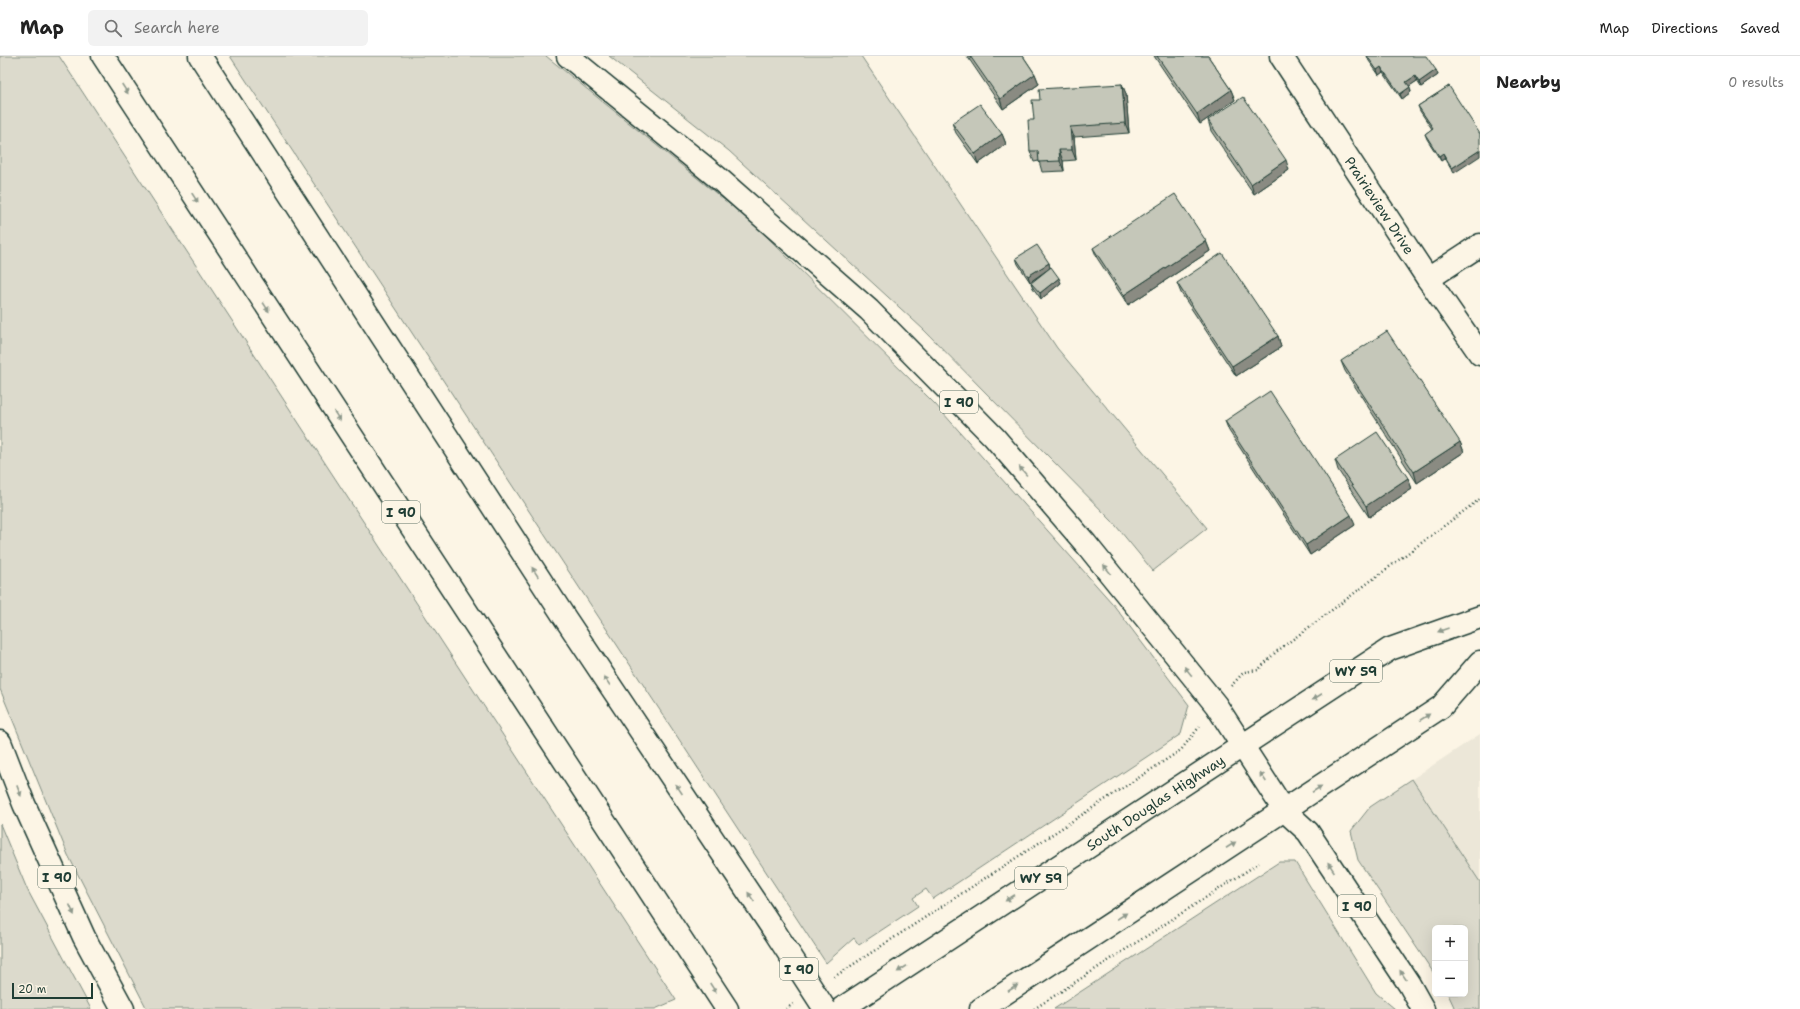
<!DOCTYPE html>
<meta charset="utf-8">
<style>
:root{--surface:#fff;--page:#f2f2f2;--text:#222;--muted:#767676;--line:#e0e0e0}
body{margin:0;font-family:"Shantell Sans",sans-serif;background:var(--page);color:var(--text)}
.controls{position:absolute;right:12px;bottom:12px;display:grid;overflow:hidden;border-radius:6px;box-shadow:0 4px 16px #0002}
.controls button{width:36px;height:36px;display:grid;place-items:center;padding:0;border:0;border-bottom:1px solid var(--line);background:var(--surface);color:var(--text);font:20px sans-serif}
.scale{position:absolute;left:12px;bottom:10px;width:81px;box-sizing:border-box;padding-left:4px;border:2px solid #1f3d34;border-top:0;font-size:11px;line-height:14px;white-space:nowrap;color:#1f3d34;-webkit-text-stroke:3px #fcf5e5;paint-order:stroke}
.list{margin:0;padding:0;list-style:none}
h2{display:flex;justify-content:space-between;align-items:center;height:52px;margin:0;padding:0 16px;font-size:17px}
h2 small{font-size:13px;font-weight:400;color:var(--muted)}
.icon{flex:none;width:22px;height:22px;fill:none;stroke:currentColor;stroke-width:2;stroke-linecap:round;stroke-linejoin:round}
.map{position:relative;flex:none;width:1480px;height:953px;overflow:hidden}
header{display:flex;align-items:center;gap:24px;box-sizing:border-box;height:56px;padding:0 20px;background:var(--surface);border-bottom:1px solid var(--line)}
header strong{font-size:19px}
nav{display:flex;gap:22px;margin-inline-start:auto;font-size:14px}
.search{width:280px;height:36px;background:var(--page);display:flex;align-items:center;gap:10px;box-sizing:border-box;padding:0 14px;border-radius:6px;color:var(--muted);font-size:15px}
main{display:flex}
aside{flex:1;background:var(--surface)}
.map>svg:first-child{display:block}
.built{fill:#ece7d8}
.green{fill:#dcdacc;stroke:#7e8c80}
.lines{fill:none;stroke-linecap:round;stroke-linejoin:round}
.street-casing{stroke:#1f3d34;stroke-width:25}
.primary-casing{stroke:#1f3d34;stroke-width:25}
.highway-casing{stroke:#1f3d34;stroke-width:25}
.path{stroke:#1f3d34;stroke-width:2.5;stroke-dasharray:1 3;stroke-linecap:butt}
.street{stroke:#fcf5e5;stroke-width:22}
.primary{stroke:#fcf5e5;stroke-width:22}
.highway{stroke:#fcf5e5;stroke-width:22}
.highway-bridge-casing{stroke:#1f3d34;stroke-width:25;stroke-linecap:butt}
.highway-bridge{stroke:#fcf5e5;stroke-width:22}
.wall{fill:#a9ab9f;stroke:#1f3d34}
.shaded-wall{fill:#8a8b82;stroke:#1f3d34}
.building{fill:#c5c7b9;stroke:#1f3d34}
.oneway{fill:#8e998c}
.labels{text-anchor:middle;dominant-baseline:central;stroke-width:3;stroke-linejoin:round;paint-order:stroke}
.shield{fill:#fcf5e5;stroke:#617469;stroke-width:1}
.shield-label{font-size:13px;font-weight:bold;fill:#1f3d34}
.street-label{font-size:14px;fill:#1f3d34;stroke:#fcf5e5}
</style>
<header>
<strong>Map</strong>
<div class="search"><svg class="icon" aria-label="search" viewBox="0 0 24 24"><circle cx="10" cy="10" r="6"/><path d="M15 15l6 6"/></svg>Search here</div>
<nav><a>Map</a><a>Directions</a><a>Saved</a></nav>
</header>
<main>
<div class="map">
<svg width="1480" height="953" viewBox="0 0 1480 953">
<rect width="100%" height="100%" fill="#fcf5e5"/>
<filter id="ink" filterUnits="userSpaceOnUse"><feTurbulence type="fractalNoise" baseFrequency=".025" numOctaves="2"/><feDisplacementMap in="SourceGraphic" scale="8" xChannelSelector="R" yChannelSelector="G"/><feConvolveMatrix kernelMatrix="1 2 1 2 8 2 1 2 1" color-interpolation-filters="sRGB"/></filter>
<g filter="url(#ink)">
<path class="built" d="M1480,678V826L1412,723Z"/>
<path class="green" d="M0,0H59L676,944L655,953H147L68,799L0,633Z
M230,0H546L753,167L935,348L1112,547L1189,649L1181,678L933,843L926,833L913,842L918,850L859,889L854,882L826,907Z
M609,0H861L1057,292L1207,472L1153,515L1112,465L924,274L729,95Z
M1412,723L1480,826V953H1455L1448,938H1465V872H1435V919L1358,804L1351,775L1370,751Z
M0,768L27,833L91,953H0Z
M1279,806H1295L1376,937L1395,953H1054Z"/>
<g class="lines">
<defs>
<g id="street">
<path id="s1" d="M1281,0L1428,223L1480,298"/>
<path d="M1428,223L1480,189"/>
</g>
<path id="primary" d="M1242,690L1390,593L1480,561
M1284,754L1441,651L1480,606"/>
<g id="highway">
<path d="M103,0L727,953"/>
<path d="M200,0L565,562L773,873"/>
<path d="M568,0L717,121L869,254L994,381L1086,488L1216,649L1284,754L1308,776L1409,928L1423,953"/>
<path d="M0,686L24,748L84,881L123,953"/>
<path id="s2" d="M841,953L1242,690"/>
<path d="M981,953L1284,754"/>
</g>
</defs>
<use href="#street" class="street-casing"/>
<use href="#primary" class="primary-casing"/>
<use href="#highway" class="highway-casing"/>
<path class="path" d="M1231,630L1244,616L1258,614L1276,596L1480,443
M834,921L1181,694L1200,670
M786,953L793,948
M1034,953L1259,807"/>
<use href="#street" class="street"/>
<use href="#primary" class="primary"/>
<use href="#highway" class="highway"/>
<defs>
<path id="highway-bridge" d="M773,873L825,953"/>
</defs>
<use href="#highway-bridge" class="highway-bridge-casing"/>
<use href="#highway-bridge" class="highway-bridge"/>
</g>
<path class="wall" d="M967,0H1023L1035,18L1039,28L1003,53Z
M1154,0H1208L1231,34L1235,44L1200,68Z
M1367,0L1436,14L1438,19L1421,31L1417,25L1409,30L1411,36L1402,43L1383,16L1379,19L1369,5Z
M1122,28L1126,38L1129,77L1074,81L1076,104L1063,105L1064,115L1042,116L1039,105L1034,106L1030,95L1034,64L1040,44Z
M1449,30L1454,117L1445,102L1441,105L1427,83L1425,78L1432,73L1420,55L1418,50Z
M1208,64L1289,114L1254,138L1211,75Z
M952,67L1002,78L1006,88L978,108L956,77Z
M1206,185L1210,195L1128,249L1097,202L1093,192Z
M1016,202L1049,207L1050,212L1061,227L1041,243L1033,232L1031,227L1049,213L1030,226L1018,208Z
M1177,227L1278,280L1281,291L1236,320L1181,237Z
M1341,305L1460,386L1464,396L1417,427L1345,315Z
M1225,365L1355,469L1310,499L1229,375Z
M1335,404L1408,422L1412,433L1369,461L1338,414Z"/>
<path class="shaded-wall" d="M1381,11L1383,16L1379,19L1377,14Z
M1436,14L1438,19L1421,31L1419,26Z
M1035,18L1039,28L1003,53L1000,43Z
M1415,20L1417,25L1408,31L1406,26Z
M1122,28L1126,38L1129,77L1125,67Z
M1410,31L1411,36L1402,43L1400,38Z
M1231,34L1235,44L1200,68L1197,58Z
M1070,71L1074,81L1076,104L1072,94Z
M1002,78L1006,88L978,108L975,98Z
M1059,94L1063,105L1064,115L1060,105Z
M1480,94V100L1454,117L1452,112Z
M1443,97L1445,102L1441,105L1439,100Z
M1286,104L1289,114L1254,138L1251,128Z
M1206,185L1210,195L1128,249L1124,239Z
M1049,207L1050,212L1030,226L1028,220Z
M1059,222L1061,227L1041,243L1040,237Z
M1278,280L1281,291L1236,320L1232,310Z
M1460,386L1464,396L1417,427L1414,416Z
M1408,422L1412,433L1369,461L1366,450Z
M1351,459L1355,469L1310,499L1306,489Z"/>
<path class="building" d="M970,0H1023L1035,18L1000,43Z
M1157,0H1208L1231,34L1197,58Z
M1367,0H1426L1436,14L1419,26L1415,20L1406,26L1410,31L1400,38L1381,11L1377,14Z
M1122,28L1125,67L1070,71L1072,94H1059L1060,105L1039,106L1038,95H1030L1028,64H1034L1032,44H1040L1039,33Z
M1449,30L1480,78V94L1452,112L1443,97L1439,100L1425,78L1433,72L1418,50Z
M1243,41L1286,104L1251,128L1208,64Z
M980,48L1002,78L975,98L952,67Z
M1175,138L1206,185L1124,239L1093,192Z
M1037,189L1049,207L1028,220L1016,202Z
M1222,197L1278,280L1232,310L1177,227Z
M1051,211L1059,222L1040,237L1031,227Z
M1387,275L1460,386L1414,416L1341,305Z
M1270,335L1351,459L1306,489L1225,365Z
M1377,376L1408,422L1366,450L1335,404Z"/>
<defs><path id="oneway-solid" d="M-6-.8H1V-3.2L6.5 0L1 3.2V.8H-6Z"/></defs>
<g class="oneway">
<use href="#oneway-solid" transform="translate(125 33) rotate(57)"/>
<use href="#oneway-solid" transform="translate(195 142) rotate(57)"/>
<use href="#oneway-solid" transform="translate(266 251) rotate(57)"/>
<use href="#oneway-solid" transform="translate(337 360) rotate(57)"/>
<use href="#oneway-solid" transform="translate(1023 415) rotate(-131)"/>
<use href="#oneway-solid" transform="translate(1107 513) rotate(-129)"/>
<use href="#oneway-solid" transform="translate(535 516) rotate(-123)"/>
<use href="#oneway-solid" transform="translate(1443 574) rotate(160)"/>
<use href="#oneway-solid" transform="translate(1188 615) rotate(-129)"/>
<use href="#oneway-solid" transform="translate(607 625) rotate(-124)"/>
<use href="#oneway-solid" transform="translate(1317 641) rotate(147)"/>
<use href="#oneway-solid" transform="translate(1425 661) rotate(-33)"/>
<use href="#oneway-solid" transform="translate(1263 721) rotate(-123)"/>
<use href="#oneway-solid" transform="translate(679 733) rotate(-124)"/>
<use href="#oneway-solid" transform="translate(1317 733) rotate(-33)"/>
<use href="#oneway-solid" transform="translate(19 735) rotate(69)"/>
<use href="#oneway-solid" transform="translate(1231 789) rotate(-33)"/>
<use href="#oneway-solid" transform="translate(1331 811) rotate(-124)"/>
<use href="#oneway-solid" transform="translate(751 841) rotate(-124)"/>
<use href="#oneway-solid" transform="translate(1010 842) rotate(147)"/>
<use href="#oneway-solid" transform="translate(72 854) rotate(66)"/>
<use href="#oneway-solid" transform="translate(1122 860) rotate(-33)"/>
<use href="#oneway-solid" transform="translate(902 913) rotate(147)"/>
<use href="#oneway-solid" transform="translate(1403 919) rotate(-124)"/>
<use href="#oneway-solid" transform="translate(713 932) rotate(57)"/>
<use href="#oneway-solid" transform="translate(1013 932) rotate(-33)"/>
</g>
</g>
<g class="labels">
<g class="shield">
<rect x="940" y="335" width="38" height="22" rx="3"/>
<rect x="382" y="445" width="38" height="22" rx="3"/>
<rect x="1330" y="604" width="52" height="22" rx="3"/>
<rect x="38" y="810" width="38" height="22" rx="3"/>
<rect x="1015" y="811" width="52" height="22" rx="3"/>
<rect x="1338" y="839" width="38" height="22" rx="3"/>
<rect x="780" y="902" width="38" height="22" rx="3"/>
</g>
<g class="shield-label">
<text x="959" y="346">I 90</text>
<text x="401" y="456">I 90</text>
<text x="1356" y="615">WY 59</text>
<text x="57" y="821">I 90</text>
<text x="1041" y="822">WY 59</text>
<text x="1357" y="850">I 90</text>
<text x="799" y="913">I 90</text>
</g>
<g class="street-label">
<text stroke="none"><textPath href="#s1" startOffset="179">Prairieview Drive</textPath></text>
<text stroke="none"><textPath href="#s2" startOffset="376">South Douglas Highway</textPath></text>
</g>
</g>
</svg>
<div class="controls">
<button>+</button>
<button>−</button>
</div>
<div class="scale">20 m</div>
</div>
<aside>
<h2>Nearby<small>0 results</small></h2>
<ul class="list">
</ul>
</aside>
</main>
